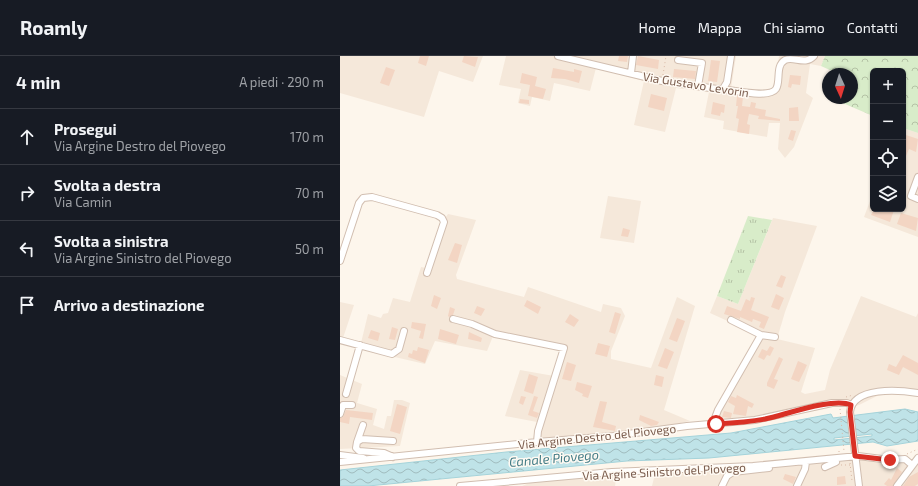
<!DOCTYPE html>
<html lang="it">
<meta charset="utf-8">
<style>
:root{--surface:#171b24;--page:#242831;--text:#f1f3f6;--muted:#9ea1a6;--line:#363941}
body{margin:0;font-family:"Exo 2",sans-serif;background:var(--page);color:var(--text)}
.controls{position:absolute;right:12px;top:12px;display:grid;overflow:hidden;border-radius:6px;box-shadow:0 1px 3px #0004}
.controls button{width:36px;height:36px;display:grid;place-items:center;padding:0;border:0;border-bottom:1px solid var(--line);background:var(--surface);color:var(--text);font:20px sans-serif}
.compass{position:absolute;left:482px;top:12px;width:36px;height:36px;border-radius:50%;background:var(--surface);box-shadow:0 1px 3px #0004;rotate:176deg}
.stop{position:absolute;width:12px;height:12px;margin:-9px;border:3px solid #d93025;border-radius:50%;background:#fff}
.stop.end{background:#d93025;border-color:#fff;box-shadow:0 1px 4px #0008}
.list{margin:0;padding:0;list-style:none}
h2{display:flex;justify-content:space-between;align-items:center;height:52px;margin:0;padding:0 16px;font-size:17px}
h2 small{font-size:13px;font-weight:400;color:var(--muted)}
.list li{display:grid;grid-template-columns:26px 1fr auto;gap:12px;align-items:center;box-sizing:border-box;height:56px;padding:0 16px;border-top:1px solid var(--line)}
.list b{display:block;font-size:15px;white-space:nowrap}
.list p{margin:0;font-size:13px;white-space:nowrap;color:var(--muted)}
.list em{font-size:13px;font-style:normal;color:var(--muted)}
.icon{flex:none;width:22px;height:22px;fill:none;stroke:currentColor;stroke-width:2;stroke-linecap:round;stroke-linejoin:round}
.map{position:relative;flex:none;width:578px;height:430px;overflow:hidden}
header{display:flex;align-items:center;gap:24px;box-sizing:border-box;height:56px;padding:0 20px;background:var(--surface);border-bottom:1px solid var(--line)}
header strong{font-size:19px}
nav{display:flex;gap:22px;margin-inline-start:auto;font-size:14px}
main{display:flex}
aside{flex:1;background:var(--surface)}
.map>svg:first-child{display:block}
.residential{fill:#f5e8da}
.grass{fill:url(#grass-tufts)}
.forest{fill:url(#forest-crowns)}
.water{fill:url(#water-waves);stroke:#a5d3da;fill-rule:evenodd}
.building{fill:#f3d5c3}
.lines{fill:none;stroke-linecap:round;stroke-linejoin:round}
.minor-casing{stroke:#d1beb0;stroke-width:8}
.path{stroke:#d9b8a5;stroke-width:1;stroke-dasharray:1 3;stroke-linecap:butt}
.minor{stroke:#fff;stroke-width:6}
.route{stroke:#d93025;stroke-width:5}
.labels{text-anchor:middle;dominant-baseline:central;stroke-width:3;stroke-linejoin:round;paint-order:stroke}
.street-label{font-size:12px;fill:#7a5c4d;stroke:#fffaf3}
.water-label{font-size:13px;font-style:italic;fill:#437c86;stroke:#fffaf3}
</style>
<header>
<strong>Roamly</strong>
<nav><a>Home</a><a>Mappa</a><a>Chi siamo</a><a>Contatti</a></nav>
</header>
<main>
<aside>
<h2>4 min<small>A piedi · 290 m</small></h2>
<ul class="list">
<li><svg class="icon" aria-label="ahead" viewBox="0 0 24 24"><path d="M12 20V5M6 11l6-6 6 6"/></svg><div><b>Prosegui</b><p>Via Argine Destro del Piovego</p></div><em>170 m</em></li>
<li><svg class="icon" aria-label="right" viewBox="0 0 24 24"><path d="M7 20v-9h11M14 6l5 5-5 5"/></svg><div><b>Svolta a destra</b><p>Via Camin</p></div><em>70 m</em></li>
<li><svg class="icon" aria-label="left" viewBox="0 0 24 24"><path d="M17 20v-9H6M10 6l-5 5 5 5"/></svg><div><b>Svolta a sinistra</b><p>Via Argine Sinistro del Piovego</p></div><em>50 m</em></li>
<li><svg class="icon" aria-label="arrive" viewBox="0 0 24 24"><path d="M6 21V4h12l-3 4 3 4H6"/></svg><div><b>Arrivo a destinazione</b></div></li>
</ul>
</aside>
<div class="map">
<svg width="578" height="430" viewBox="0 0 578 430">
<defs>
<pattern id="grass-tufts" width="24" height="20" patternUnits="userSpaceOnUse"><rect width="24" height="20" fill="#d8ecc9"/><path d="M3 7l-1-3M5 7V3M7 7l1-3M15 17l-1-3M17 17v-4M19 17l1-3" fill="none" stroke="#b4c2a5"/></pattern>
<pattern id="forest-crowns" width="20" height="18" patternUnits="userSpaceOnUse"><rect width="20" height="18" fill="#d8ecc9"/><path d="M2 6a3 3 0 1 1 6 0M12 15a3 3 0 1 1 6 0" fill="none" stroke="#b4c2a5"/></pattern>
<pattern id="water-waves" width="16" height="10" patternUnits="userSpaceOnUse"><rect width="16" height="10" fill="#bfe3e8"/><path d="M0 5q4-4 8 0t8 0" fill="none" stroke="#a0bbbe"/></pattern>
</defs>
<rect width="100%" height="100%" fill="#fdf6ec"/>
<path class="residential" d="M0,0H143L133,26L99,15L84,61L0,37Z
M166,0H396L391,32L425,35H430L435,31L439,0H485L481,10L470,8L466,37L473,42L454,91L445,102L438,93L440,67H429L427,81L383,73L384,65L364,61L369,36L336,32L325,76L294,69L304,25L256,12L250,35L214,27L210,45L192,41L190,50L178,47L181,33L159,29Z
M563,72L578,77V181L524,161L533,137V153H563Z
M268,140L301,145L294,187L260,182Z
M108,158L136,164L116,219L117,223L184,241L188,231L261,256L263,248L281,252L285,260L271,295V303L311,312L337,241L355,250L324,354L350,365L310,373L270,378L193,383L197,366L165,360L180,314L214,320L222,294L153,280L147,295L95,285L85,308L33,296L21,287L28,258L41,262L43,258L48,257L53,242L70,246L81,211L86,212L103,165Z
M433,162L477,170L445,256L437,283L475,292L461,336L465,338L485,334L490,314L521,240L576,261L578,257V339L549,338L537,340L519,349L507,352L503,349H494L372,368L371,364L376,352L417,281L414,277L370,257L377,240L398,248Z
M0,246L14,249L3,282V289L0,288Z
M0,319L22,328L17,347L37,353L33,369L44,373L47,360H51L54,344H62L70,347L60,390L0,393Z
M519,401L572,406L578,402V430H312L316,414Z
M277,418L275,430H182L197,424Z"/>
<path class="grass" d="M408,160L432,164L398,248L377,240Z"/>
<path class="forest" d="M485,0H578V77L563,72V15H533V60L491,42H512V18H491L492,15L481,10Z"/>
<path class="water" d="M565,353L578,356V385L547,390L533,386L369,402L287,405L28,430H0V414L166,396L391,377L491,358L493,362ZM532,378V380L494,384V382Z"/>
<path class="building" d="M80,0H89L86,10L78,7Z
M124,0L138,1L135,11L122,6Z
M279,0H288L287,6L278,5Z
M298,0L319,4L318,13L296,9Z
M371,4L380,5L377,26L368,25Z
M46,11L55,14L49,30L40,27Z
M213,12L234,16V13L242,15L239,27L225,23L211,22Z
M334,13L356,15L355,23L333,21Z
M182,17L197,21L195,30L206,33L203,43L188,40L190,29L180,27Z
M450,19L461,20L460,29L452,28L451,32L448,31Z
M311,38L327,42L324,55L308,51Z
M397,40L403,41L402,50L410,51L411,46L416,47L415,52L426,54L425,60L440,63V65L418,63L419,60L409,58L407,68L410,69L409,78L397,76L399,63L396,62L398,50H396Z
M180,43L189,44V48L179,47Z
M373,46L385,49L384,57L381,56L380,60L371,58Z
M458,51L459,65H449V52Z
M451,74L456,75L453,85L448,83Z
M563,78L578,83L576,96L569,93L566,100L563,98Z
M534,153L554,154L550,166L531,159Z
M561,157L578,162L576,175L557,168Z
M283,172L290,174L288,181L281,180Z
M115,187L122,189L117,207L108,204Z
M441,219L446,221L442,232L436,230Z
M436,238L444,242L439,254L431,251Z
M94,239L101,242L97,253L91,250Z
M411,241L415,242L411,254L429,261L424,273L419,271L421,266L413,263L412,266L400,261V263L384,258L387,250L401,255L406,243L410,245Z
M187,244L201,251L198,258L184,250Z
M137,250L145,253L141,260L134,257Z
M110,251L115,253L113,259L109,261L108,260Z
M275,256L281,258L275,278L269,276Z
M230,258L239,264L234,271L225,266Z
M337,262L345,265L337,286L329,283Z
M72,266L86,268L83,283L79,282L81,275L71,272Z
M52,271L58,273L55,284L49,283Z
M100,273L119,279L116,288L98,283Z
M31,274L40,277L38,285L28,282Z
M129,276L142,282L141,286L128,283Z
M258,287L270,290L267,301L255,298Z
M430,290L434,292L430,300L427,299L424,304L418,301L422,293L427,295Z
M78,291L89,294L85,307L68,301L69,297L72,298L73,294L77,295Z
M325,292L334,296L327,313L318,310Z
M563,299L578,307V319L563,311L559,319L547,314L549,308L556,311Z
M439,301L443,303L434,323L438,324L434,333L427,330V327Z
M458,305L467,309L459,326L451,323Z
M227,306L236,309L231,325L222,323Z
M189,318L198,321L193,338L184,335Z
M316,319L324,321L322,331L314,329Z
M237,326L252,330L248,342L242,340L243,338L235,334Z
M397,339L414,348L412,352L408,350L406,360L393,358L395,350L388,346L391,340L396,342Z
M181,340L186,341L183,349L179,347Z
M194,340L198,341L193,355L199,357L197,362L188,359Z
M260,345L267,346L262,366L276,370L275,375L253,371Z
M57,348L67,351L60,378L50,375Z
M6,354L33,357L32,364L10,361L9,368L0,366V362L3,361Z
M384,355L392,357L391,362L382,361Z
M300,359L319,366L317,369L311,370L299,364Z
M557,412L562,416L553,430H547L544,428L549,422L551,424Z
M578,416V428L575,430H563L569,421Z
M445,418L456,421L453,428L443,423Z
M505,420L506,428L497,429V421Z"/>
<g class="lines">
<defs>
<path id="minor" d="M218,0L322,25L377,33C387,32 428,44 436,33C441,25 435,10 445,4C454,0 465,10 474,0
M338,4L362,7L358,30
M291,17L293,0
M384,31L387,26L391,0
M578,121L571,140L578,143
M0,205L19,147L23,142L32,141L97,159L102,162L104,166L87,217
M113,263L132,268L155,278L224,292L198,375L197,386
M421,279L435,281
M0,284L52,298L59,293L64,275
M6,338L20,289
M0,358L3,349H12
M376,368L375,362L378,354L421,279L391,264
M17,386L23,369
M0,399L23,402
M53,401L44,397L19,395L16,392L17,386L22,383L53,385
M0,406L197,386L273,380L347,370L415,364L492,347H507L511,349
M485,411L496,406
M120,430L272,416L413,410L518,400L550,404L565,403L572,409
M382,430L387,420L393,416L429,412
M457,430L465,413L466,406
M519,430L510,356C513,330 559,334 578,337
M557,430L578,402"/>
</defs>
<use href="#minor" class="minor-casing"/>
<path class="path" d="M323,19L326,0
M506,341L513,339
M500,353L504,395
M499,396V392
M567,398L578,393
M510,407L512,425
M501,409H510"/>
<use href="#minor" class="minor"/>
</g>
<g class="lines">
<path class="route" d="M376,368C392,367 408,366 425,363C445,359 493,341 511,349L510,356L515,400L550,404"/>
</g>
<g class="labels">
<g class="street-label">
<text transform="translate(356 28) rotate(9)">Via Gustavo Levorin</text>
<text transform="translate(257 380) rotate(-6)">Via Argine Destro del Piovego</text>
<text transform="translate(324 415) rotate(-3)">Via Argine Sinistro del Piovego</text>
</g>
<g class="water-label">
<text transform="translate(214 402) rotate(-5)">Canale Piovego</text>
</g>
</g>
</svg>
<div class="controls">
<button>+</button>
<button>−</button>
<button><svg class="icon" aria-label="locate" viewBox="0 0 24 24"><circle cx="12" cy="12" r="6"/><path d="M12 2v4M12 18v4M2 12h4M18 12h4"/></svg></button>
<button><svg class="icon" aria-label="layers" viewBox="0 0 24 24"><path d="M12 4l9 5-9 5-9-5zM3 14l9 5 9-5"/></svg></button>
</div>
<svg class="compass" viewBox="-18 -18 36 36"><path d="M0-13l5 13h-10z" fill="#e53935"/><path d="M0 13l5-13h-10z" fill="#9ea1a6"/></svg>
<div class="stop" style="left:376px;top:368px"></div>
<div class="stop end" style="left:550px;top:404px"></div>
</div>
</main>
